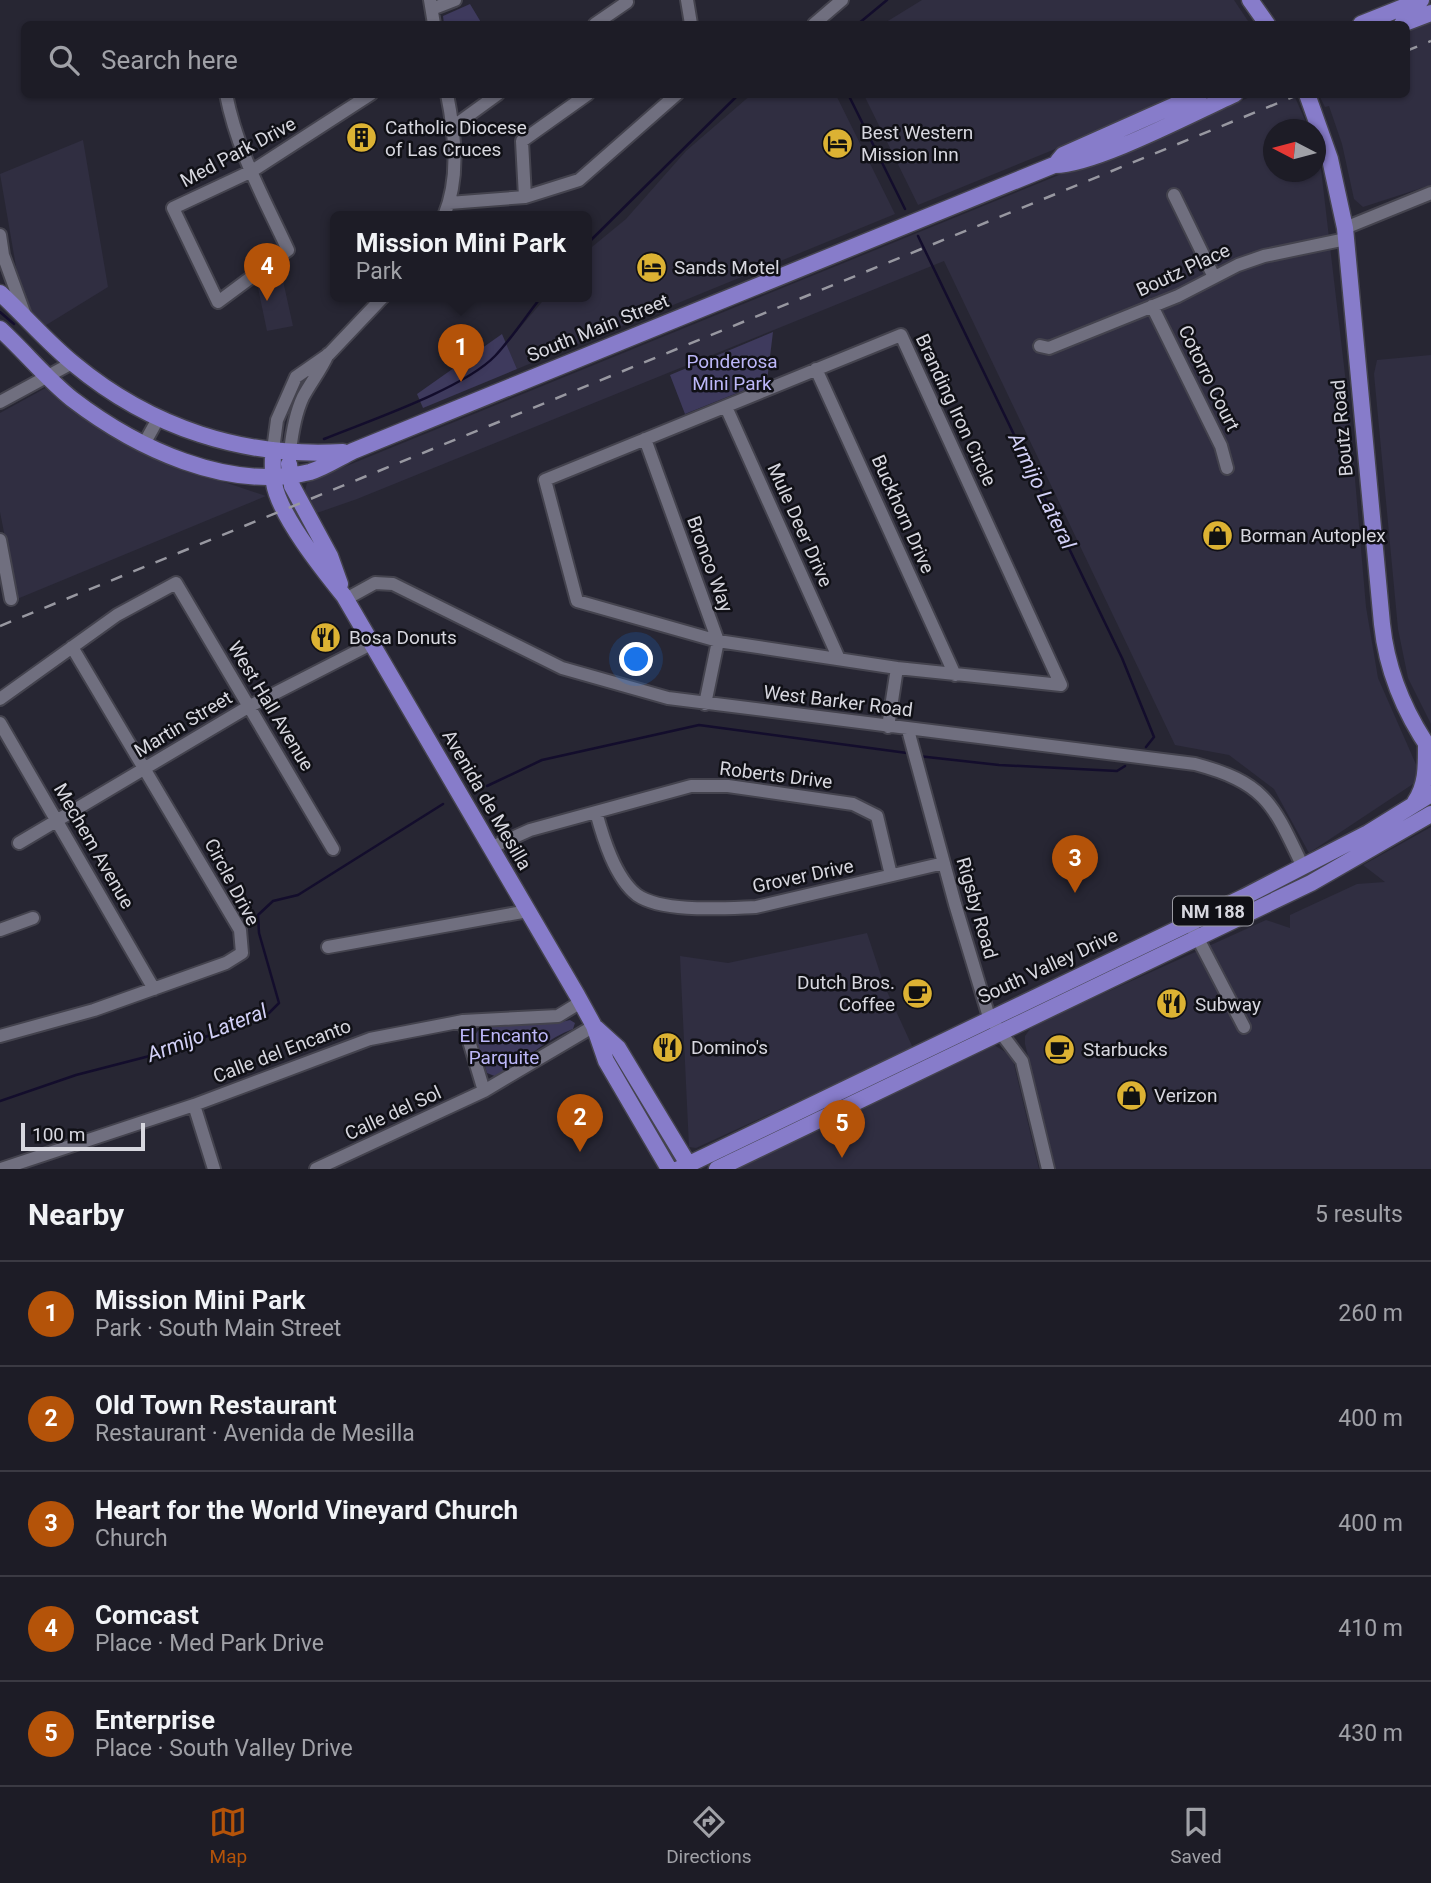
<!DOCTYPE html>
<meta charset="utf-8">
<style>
:root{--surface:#1d1c26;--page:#2a2932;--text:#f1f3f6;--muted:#a0a1a7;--line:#3b3a43;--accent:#b45309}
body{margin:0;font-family:Roboto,sans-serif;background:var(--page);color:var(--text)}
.compass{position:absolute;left:1263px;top:119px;width:63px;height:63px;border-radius:50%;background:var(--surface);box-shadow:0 2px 5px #0004;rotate:276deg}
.scale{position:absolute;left:21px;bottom:18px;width:124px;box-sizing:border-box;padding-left:7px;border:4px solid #d7d7df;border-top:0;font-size:19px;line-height:24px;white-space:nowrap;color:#d7d7df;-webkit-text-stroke:5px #101016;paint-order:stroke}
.you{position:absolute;left:637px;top:660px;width:24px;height:24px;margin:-18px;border:5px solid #fff;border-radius:50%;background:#1a73e8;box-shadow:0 0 0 10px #1a73e833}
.badge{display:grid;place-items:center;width:46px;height:46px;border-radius:50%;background:var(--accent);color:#fff;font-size:23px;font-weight:700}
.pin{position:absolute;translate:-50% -58px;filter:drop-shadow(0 2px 4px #0008)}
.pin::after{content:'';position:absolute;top:37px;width:24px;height:21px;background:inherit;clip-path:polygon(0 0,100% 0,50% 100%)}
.popup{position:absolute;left:330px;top:211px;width:262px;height:91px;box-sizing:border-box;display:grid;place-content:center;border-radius:10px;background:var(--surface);filter:drop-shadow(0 2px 5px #0005);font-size:23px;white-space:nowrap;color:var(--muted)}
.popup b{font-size:26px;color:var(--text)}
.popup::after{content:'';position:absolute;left:50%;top:100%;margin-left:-14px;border:14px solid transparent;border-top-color:var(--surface)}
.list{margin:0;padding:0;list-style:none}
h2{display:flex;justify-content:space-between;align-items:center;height:91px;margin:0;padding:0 28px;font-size:30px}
h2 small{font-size:23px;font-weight:400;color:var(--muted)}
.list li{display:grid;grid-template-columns:46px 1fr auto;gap:21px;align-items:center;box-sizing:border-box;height:105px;padding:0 28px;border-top:2px solid var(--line)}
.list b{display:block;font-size:26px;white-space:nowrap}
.list p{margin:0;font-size:23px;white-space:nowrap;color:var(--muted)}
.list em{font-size:23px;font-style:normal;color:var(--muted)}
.icon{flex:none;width:38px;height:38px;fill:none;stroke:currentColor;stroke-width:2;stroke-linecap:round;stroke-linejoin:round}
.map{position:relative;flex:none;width:1431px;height:1169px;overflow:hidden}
.search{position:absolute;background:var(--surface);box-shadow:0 2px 5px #0004;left:21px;right:21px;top:21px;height:77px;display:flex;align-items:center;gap:18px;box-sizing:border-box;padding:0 24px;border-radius:10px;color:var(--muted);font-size:26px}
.sheet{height:616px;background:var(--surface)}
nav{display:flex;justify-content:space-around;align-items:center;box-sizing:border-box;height:98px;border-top:2px solid var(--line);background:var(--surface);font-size:19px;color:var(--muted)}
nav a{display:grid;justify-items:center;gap:4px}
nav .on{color:var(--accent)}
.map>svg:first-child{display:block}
.built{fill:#302e41}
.green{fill:#3e3a5d}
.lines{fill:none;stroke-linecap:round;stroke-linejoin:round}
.stream{stroke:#130d2c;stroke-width:2.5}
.minor-casing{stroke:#44434e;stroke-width:16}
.major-casing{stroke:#44434e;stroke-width:19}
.minor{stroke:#706f7f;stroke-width:12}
.major{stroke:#877cca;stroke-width:16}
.rail{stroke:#9898a1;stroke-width:2.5;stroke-dasharray:12 12;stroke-linecap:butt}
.labels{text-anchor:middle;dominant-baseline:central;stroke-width:5;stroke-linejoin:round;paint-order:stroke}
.shield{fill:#101016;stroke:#9b9ba3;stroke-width:2}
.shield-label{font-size:18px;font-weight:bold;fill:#d7d7df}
.poi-label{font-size:19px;fill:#d7d7df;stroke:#101016;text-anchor:start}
.street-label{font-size:19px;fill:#d7d7df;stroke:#101016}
.park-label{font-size:19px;fill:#bcb7f8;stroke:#101016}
.water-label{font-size:21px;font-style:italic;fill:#d2d0f7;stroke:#101016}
</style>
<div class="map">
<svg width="1431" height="1169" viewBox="0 0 1431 1169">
<rect width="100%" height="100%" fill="#272633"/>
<path class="built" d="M922,0H1234L1250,24H883Z
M1431,21V185L1363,207L1354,199L1342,144L1329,106L1325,107L1319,95L1406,94L1407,30Z
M752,94L836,95L895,214L517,369L506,344L547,296H587V251L626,219L686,151Z
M864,95H1188L918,205Z
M1255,95H1294L1309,129L1274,130V172H1316V149L1321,169L1349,409L1366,607L1378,678L1422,778L1309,853L1274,789L1229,755L1175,745L944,261L357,499L314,514L304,494L307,483L312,480Z
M83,140L108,287L43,327L30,310L19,284L0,174Z
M280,267L293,326L267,331L257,283Z
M1431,355V724L1408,678L1398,629L1374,374L1377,360Z
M51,385L177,466L266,496L17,599L0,512V413Z
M1431,827V1169H1056L1025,1044V1036L1032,1026L1266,920L1290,928V915L1357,884L1385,882L1363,865Z
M867,933L884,985L913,1048L696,1148L689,1147L680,956L728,963Z
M994,1045L1012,1056L1039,1169H735Z"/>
<path class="green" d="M470,4L482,24H444L443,16Z
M773,332L767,381L685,414L670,375Z
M502,334L517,369L423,408L417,394Z
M570,1020L575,1023L573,1029C544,1039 524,1063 497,1077L487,1073L475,1035L480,1028C510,1022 541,1028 570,1020Z"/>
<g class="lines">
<path class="stream" d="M858,24L887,0
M848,94L905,209
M918,236L1122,658L1154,737L1146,747
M587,244L739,94
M0,312L14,324
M324,439C368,421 463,389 495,356C512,338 526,316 542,296
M918,756L999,765L1117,771L1125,766
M487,786L542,760L699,725L907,753
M0,1101L76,1075L165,1052L269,1013L279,1003L259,933L258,915L273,901L298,895L443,804"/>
<defs>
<path id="minor" d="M430,0L434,24
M687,0L691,24
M432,9L455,0
M595,24L627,2
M814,24L842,0
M226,94C237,151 264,198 288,250L218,302L173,208L252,171L371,94
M454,126L498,94
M1174,195L1214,277
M525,197L522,141L588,94
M449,203L525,197L579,180L677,94
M444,216C460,178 455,134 447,94
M1345,228L1431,193
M0,235L3,255L25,315
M1152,306L1221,446L1227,468
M901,335L1061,685L897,668L718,641L577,601L545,480Z
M1040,346L1049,348L1178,296L1238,265L1264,256L1346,239
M816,369L955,675
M0,402L72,363
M726,407L839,659
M645,439L718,641L705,704
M144,444L159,417
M273,450L277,420L296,377L329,354L384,296
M290,452C292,433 295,414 303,397C311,382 321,370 328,354
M0,540L11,599
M346,599L375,583L393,584L562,668L668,698L1195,764C1266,783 1273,804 1303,867
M0,699L117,615L176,583L333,849
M0,723L154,989
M888,727L897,668
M908,730L955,904L989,1017L1022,1061L1048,1169
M596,812C603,838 615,878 637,895C663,913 725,908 756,907L944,863
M19,843L248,707L371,644
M490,848L530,830L691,786H728L853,804L877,816L891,875
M0,930L33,918
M1194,931L1244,1027
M328,947L528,911
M463,1021L484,1091
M0,1036L94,1010L226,963L242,953L240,930L72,647
M194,1105L214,1169
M1,1169L194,1105L370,1039L463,1021L558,1016L581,1002
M316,1169L484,1091L594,1026"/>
<path id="major" d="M1250,0L1267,24
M1361,24L1421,0
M1402,24L1431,13
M1307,94L1330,159L1345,228L1382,624C1387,672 1404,712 1431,751
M1058,161L1063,155L1200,94
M0,293C25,316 48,343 74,364C151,428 244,458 343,452
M0,329C24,351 47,379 72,399C136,448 228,492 310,472C324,468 339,458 353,451L1054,165C1093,166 1195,112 1235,94
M273,450C273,461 272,473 274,483C279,515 323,570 344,596L577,995L594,1026L606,1061L669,1169
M289,464L292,486L330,556L340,584
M1415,802C1427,784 1426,765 1426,744
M596,1028L618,1048L691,1169
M679,1169L1244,897L1368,833L1431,794
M717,1169L1311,883L1431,814"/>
</defs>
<use href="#minor" class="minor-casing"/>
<use href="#major" class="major-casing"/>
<use href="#minor" class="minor"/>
<use href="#major" class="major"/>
<path class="rail" d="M1406,51L1431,41
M0,626L1300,94"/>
</g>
<defs>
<symbol id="building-disc" viewBox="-11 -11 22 22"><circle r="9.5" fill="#dcb233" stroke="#101016"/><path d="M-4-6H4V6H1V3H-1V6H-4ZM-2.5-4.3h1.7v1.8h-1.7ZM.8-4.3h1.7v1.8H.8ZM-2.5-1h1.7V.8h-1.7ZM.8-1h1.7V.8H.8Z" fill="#111"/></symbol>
<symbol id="hotel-disc" viewBox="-11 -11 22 22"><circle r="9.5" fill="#dcb233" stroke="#101016"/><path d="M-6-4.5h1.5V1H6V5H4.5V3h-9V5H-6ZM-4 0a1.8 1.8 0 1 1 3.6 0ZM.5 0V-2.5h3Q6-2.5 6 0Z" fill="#111"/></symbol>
<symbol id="shop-disc" viewBox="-11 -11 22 22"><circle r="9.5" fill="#dcb233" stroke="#101016"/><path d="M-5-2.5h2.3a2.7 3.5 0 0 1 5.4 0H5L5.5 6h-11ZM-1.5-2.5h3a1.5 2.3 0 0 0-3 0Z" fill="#111"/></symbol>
<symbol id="restaurant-disc" viewBox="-11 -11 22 22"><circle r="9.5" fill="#dcb233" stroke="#101016"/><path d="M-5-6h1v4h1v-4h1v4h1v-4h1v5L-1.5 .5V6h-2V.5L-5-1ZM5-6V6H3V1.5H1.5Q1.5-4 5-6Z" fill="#111"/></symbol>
<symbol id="cafe-disc" viewBox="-11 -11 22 22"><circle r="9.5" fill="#dcb233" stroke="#101016"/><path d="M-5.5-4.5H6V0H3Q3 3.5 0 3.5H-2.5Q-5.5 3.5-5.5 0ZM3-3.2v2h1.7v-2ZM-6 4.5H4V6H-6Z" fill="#111"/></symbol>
</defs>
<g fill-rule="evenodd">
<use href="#building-disc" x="344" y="120" width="35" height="35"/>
<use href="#hotel-disc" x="820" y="126" width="35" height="35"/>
<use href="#hotel-disc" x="634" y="250" width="35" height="35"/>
<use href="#shop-disc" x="1200" y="518" width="35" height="35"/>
<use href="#restaurant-disc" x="308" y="620" width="35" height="35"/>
<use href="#cafe-disc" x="900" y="976" width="35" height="35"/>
<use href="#restaurant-disc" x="1154" y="986" width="35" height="35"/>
<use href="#restaurant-disc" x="650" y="1030" width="35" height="35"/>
<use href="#cafe-disc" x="1042" y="1032" width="35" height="35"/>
<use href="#shop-disc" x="1114" y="1078" width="35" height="35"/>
</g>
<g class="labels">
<rect class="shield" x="1173" y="896.5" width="80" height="29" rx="5"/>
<g class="shield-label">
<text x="1213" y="911">NM 188</text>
</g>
<g class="poi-label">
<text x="385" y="127">Catholic Diocese<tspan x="385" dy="22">of Las Cruces</tspan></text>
<text x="861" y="132">Best Western<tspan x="861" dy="22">Mission Inn</tspan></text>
<text x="674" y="267">Sands Motel</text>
<text x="1240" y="535">Borman Autoplex</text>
<text x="349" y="637">Bosa Donuts</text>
<text x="895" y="982" text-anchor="end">Dutch Bros.<tspan x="895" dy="22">Coffee</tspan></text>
<text x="1195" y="1004">Subway</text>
<text x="691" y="1047">Domino's</text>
<text x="1083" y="1049">Starbucks</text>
<text x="1154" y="1095">Verizon</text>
</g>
<g class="street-label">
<text transform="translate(238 152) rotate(-28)">Med Park Drive</text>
<text transform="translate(1183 270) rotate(-25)">Boutz Place</text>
<text transform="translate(598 328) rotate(-22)">South Main Street</text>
<text transform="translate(1209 378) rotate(64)">Cotorro Court</text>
<text transform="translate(956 410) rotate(65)">Branding Iron Circle</text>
<text transform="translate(1342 428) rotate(-95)">Boutz Road</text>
<text transform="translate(903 514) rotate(66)">Buckhorn Drive</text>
<text transform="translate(800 525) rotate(66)">Mule Deer Drive</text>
<text transform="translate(710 564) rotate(70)">Bronco Way</text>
<text transform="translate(838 701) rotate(7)">West Barker Road</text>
<text transform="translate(271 706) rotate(59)">West Hall Avenue</text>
<text transform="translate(183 724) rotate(-31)">Martin Street</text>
<text transform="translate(776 775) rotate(7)">Roberts Drive</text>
<text transform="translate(487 800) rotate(60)">Avenida de Mesilla</text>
<text transform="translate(94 846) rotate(60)">Mechem Avenue</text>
<text transform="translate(803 876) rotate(-12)">Grover Drive</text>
<text transform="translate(232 882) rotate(62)">Circle Drive</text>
<text transform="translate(977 908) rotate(74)">Rigsby Road</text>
<text transform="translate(1048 966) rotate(-25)">South Valley Drive</text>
<text transform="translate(282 1051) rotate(-21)">Calle del Encanto</text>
<text transform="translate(393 1113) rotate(-25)">Calle del Sol</text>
</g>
<g class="park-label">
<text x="732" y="361">Ponderosa<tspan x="732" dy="22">Mini Park</tspan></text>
<text x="504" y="1035">El Encanto<tspan x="504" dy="22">Parquite</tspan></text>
</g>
<g class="water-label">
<text transform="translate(1042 491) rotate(64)">Armijo Lateral</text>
<text transform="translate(207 1033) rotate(-21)">Armijo Lateral</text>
</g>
</g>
</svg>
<svg class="compass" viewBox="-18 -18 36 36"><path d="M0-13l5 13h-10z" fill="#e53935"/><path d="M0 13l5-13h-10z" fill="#a0a1a7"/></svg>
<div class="scale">100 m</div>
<div class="you"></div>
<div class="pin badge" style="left:461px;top:382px">1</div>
<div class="popup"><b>Mission Mini Park</b>Park</div>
<div class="pin badge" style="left:580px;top:1152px">2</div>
<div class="pin badge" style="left:1075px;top:893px">3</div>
<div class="pin badge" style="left:267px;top:301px">4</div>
<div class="pin badge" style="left:842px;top:1158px">5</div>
<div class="search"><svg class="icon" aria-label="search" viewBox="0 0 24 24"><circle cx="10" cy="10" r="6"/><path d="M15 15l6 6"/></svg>Search here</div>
</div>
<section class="sheet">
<h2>Nearby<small>5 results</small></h2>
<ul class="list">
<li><span class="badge">1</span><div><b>Mission Mini Park</b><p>Park · South Main Street</p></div><em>260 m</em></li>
<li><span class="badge">2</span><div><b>Old Town Restaurant</b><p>Restaurant · Avenida de Mesilla</p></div><em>400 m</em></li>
<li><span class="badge">3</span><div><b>Heart for the World Vineyard Church</b><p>Church</p></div><em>400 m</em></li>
<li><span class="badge">4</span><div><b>Comcast</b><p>Place · Med Park Drive</p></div><em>410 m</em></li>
<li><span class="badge">5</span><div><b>Enterprise</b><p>Place · South Valley Drive</p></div><em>430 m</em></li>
</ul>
</section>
<nav>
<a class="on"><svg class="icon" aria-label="map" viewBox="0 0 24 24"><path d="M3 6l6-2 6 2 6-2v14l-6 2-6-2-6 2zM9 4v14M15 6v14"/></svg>Map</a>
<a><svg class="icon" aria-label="directions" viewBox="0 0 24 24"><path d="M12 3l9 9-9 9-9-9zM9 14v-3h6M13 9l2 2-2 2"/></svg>Directions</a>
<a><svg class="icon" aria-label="saved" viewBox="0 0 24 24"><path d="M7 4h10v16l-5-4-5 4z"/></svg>Saved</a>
</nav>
